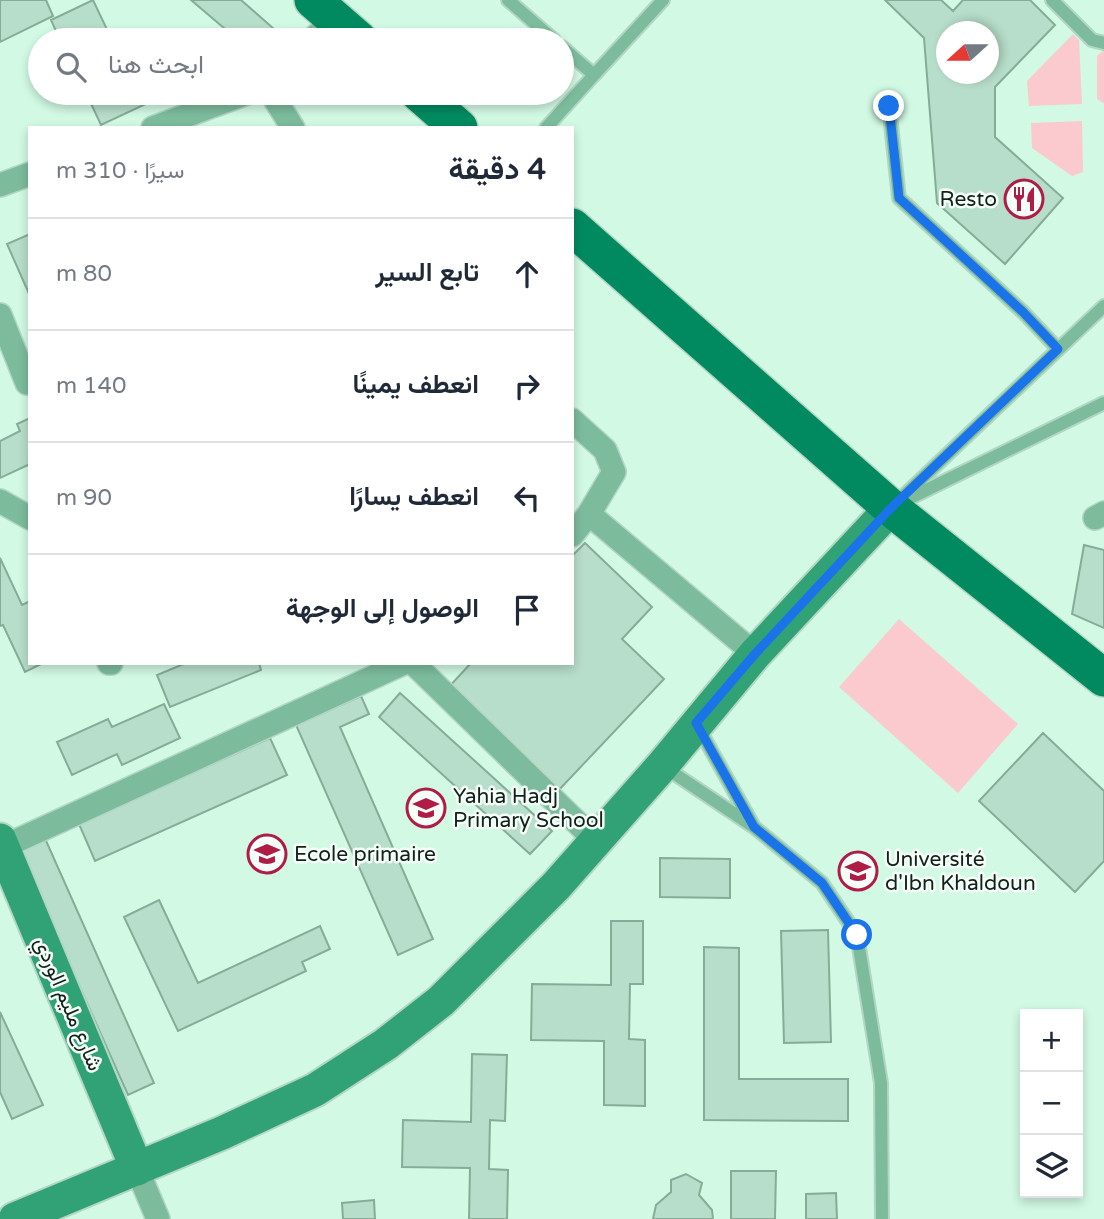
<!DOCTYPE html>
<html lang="ar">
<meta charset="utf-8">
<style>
:root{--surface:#fff;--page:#f2f2f3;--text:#1f2937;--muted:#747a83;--line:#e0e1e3}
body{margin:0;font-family:"Varela Round",Vazirmatn,sans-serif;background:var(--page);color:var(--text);direction:rtl}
.controls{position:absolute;right:21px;bottom:21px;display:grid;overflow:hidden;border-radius:0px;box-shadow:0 4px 10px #0003}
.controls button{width:63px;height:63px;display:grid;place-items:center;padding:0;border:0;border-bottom:2px solid var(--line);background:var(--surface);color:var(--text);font:35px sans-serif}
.compass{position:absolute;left:936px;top:21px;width:63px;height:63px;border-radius:50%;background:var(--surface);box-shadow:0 4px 10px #0003;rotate:249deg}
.stop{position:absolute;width:21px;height:21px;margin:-16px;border:5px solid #1a73e8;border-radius:50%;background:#fff}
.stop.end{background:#1a73e8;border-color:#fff;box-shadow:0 2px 7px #0008}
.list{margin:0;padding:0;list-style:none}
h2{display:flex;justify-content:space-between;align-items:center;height:91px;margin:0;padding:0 28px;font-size:30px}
h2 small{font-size:23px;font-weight:400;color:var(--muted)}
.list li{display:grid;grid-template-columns:46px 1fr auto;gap:21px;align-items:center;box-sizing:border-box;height:112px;padding:0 28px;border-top:2px solid var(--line)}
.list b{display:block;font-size:26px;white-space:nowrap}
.list em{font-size:23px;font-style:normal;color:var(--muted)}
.icon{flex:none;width:38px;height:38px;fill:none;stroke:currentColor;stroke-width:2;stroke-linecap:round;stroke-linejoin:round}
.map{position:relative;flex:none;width:1104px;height:1219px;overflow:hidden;direction:ltr}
.search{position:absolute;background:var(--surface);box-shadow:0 4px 10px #0003;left:28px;top:28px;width:546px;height:77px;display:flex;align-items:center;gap:18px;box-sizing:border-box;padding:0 24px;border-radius:38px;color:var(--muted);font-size:26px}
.panel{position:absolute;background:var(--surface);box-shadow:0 4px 10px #0003;left:28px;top:126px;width:546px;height:539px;border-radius:0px;direction:rtl}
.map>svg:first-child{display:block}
.green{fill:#fbcace}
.building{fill:#b7deca;stroke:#86ac98;stroke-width:2;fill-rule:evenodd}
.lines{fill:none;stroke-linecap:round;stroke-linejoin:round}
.lane-casing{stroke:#b2d6c4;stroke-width:16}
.street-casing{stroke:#b2d6c4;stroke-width:26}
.secondary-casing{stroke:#b2d6c4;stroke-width:37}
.primary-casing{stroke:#b2d6c4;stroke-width:40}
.lane{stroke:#7cbc9d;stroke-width:12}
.street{stroke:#7cbc9d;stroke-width:23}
.secondary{stroke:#31a276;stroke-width:33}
.primary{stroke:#018a5f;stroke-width:37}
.route{stroke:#1a73e8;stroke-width:9}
.labels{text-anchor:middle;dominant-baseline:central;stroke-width:5;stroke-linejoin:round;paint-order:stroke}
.poi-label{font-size:21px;fill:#12211a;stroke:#f6fef9;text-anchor:start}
.street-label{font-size:21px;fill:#12211a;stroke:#f6fef9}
</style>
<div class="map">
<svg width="1104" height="1219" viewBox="0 0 1104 1219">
<rect width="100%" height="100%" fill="#d1f9e4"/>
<path class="green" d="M1073,34L1079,40L1082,104L1029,106L1027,81Z
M1104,50V103H1103L1097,99V56Z
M1082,121L1083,172L1072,176L1032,148L1031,123Z
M899,619L1018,724L958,793L839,687Z"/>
<path class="building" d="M0,0H46L53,16L0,42Z
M93,0L112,40H60L51,20Z
M191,0H241L274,29L264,40H238Z
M885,0H941L953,11L963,0H1030L1055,25L995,87V137L1063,198L1005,264L937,203L924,38ZM946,32H988V74H946Z
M86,93H169L101,125Z
M30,234V296L7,244Z
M30,418V464L0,478V441L20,431L17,424Z
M585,543L652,607L622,639L664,679L556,793L447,689L471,663H572V556Z
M1084,545L1104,550V628L1072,614Z
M0,558L22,605L30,601V663H43L25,672L3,625L0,626Z
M186,663H259L261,670L170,707L157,675Z
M400,693L552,831L530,854L379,717Z
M361,696L369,714L340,727L433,939L398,955L296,725Z
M164,704L180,738L122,765L117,754L72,775L57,742L108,719L112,727Z
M1043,733L1104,791V861L1075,892L979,801Z
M270,738L287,775L95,861L79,824Z
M43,834L154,1083L128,1095L17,846Z
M660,858L730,859V898L660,897Z
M159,900L198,983L320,926L330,949L302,962L306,971L178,1031L124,917Z
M611,921H643V984H630L629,1039L645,1040V1106L604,1105V1041L531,1040L532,984L611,985Z
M828,930L831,1042L784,1043L781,931Z
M704,947L739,948V1079H848V1121L704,1120Z
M0,1012L43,1105L12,1119L0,1092Z
M472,1054L507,1055L505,1121L490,1120L489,1169L508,1170L507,1219H469L470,1168L402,1167L403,1120L471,1122Z
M731,1171H776L775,1219H731Z
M686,1174L702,1183L699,1195L712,1210L713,1219H653L656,1205L671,1192V1180Z
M836,1193L837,1219H806V1194Z
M374,1200L375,1219H343L342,1203Z"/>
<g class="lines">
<defs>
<path id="lane" d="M508,0L554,40
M1052,0L1092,40L1104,43
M562,47L594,75L663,0
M889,106L899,198L1023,312L1058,349
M546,128L594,75
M904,501L1104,403
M894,505L1104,306
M663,766L754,827L697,725
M754,827L822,883L857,935L881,1083L882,1219"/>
<path id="street" d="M312,40L334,19
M271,93L293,128
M153,128L247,93
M0,185L30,174
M0,315L27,383
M572,420L605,450L614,472L589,514L572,535
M0,501L30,518
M589,514L755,654
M1095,518L1104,513
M109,663H111
M413,663L596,841
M3,847L404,663
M137,1169L158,1219"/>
<path id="secondary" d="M0,840L137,1169
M15,1219L222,1133L315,1090L386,1044L441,1001L556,886L662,766L755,654L891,508"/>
<path id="primary" d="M313,0L359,40
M419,93L459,128
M572,227L891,508L1104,678"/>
</defs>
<use href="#lane" class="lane-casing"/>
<use href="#street" class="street-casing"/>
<use href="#secondary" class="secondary-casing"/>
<use href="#primary" class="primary-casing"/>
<use href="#lane" class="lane"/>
<use href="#street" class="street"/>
<use href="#secondary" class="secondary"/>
<use href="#primary" class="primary"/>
</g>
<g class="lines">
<path class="route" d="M857,935L822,883L754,827L696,723L755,654L891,508L1058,349L1023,312L899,198L889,106"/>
</g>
<defs>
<symbol id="restaurant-ring" viewBox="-11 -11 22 22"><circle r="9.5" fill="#f6fef9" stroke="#af1d47" stroke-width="1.5"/><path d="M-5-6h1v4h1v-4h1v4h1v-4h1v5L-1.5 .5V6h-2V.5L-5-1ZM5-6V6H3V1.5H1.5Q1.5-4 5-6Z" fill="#af1d47"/></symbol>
<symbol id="school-ring" viewBox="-11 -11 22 22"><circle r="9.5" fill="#f6fef9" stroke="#af1d47" stroke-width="1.5"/><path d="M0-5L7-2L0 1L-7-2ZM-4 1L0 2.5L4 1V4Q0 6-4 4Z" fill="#af1d47"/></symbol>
<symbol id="university-ring" viewBox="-11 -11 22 22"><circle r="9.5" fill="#f6fef9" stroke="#af1d47" stroke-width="1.5"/><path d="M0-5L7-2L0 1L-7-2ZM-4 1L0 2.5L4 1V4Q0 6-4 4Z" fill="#af1d47"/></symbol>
</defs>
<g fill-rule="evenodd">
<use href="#restaurant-ring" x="1002" y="177" width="44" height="44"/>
<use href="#school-ring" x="404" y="786" width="44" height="44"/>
<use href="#school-ring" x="245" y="832" width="44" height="44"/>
<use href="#university-ring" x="836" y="849" width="44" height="44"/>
</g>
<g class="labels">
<g class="poi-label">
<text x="997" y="199" text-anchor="end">Resto</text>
<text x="453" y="796">Yahia Hadj<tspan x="453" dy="24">Primary School</tspan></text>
<text x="294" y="854">Ecole primaire</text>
<text x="885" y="859">Université<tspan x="885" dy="24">d'Ibn Khaldoun</tspan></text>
</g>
<g class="street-label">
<text transform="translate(68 1004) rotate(67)">شارع مليم الوردي</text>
</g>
</g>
</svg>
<div class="controls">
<button>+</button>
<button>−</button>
<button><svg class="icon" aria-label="layers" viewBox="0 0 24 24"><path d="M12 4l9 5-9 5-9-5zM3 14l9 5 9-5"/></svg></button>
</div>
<svg class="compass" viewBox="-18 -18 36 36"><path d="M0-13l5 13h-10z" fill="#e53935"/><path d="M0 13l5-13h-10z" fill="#747a83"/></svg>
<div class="stop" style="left:857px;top:935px"></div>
<div class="stop end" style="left:889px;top:106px"></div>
<div class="search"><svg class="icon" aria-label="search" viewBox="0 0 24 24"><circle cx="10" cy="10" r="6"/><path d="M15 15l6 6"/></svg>ابحث هنا</div>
<section class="panel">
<h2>4 دقيقة<small>سيرًا · 310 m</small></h2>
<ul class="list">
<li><svg class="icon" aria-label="ahead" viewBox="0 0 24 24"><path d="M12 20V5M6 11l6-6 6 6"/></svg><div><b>تابع السير</b></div><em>80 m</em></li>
<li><svg class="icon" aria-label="right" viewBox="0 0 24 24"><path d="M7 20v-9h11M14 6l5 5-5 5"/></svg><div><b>انعطف يمينًا</b></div><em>140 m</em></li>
<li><svg class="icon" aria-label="left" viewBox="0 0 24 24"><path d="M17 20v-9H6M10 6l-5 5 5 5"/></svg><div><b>انعطف يسارًا</b></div><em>90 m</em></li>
<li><svg class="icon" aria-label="arrive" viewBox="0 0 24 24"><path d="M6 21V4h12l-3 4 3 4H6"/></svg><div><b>الوصول إلى الوجهة</b></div></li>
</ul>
</section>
</div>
